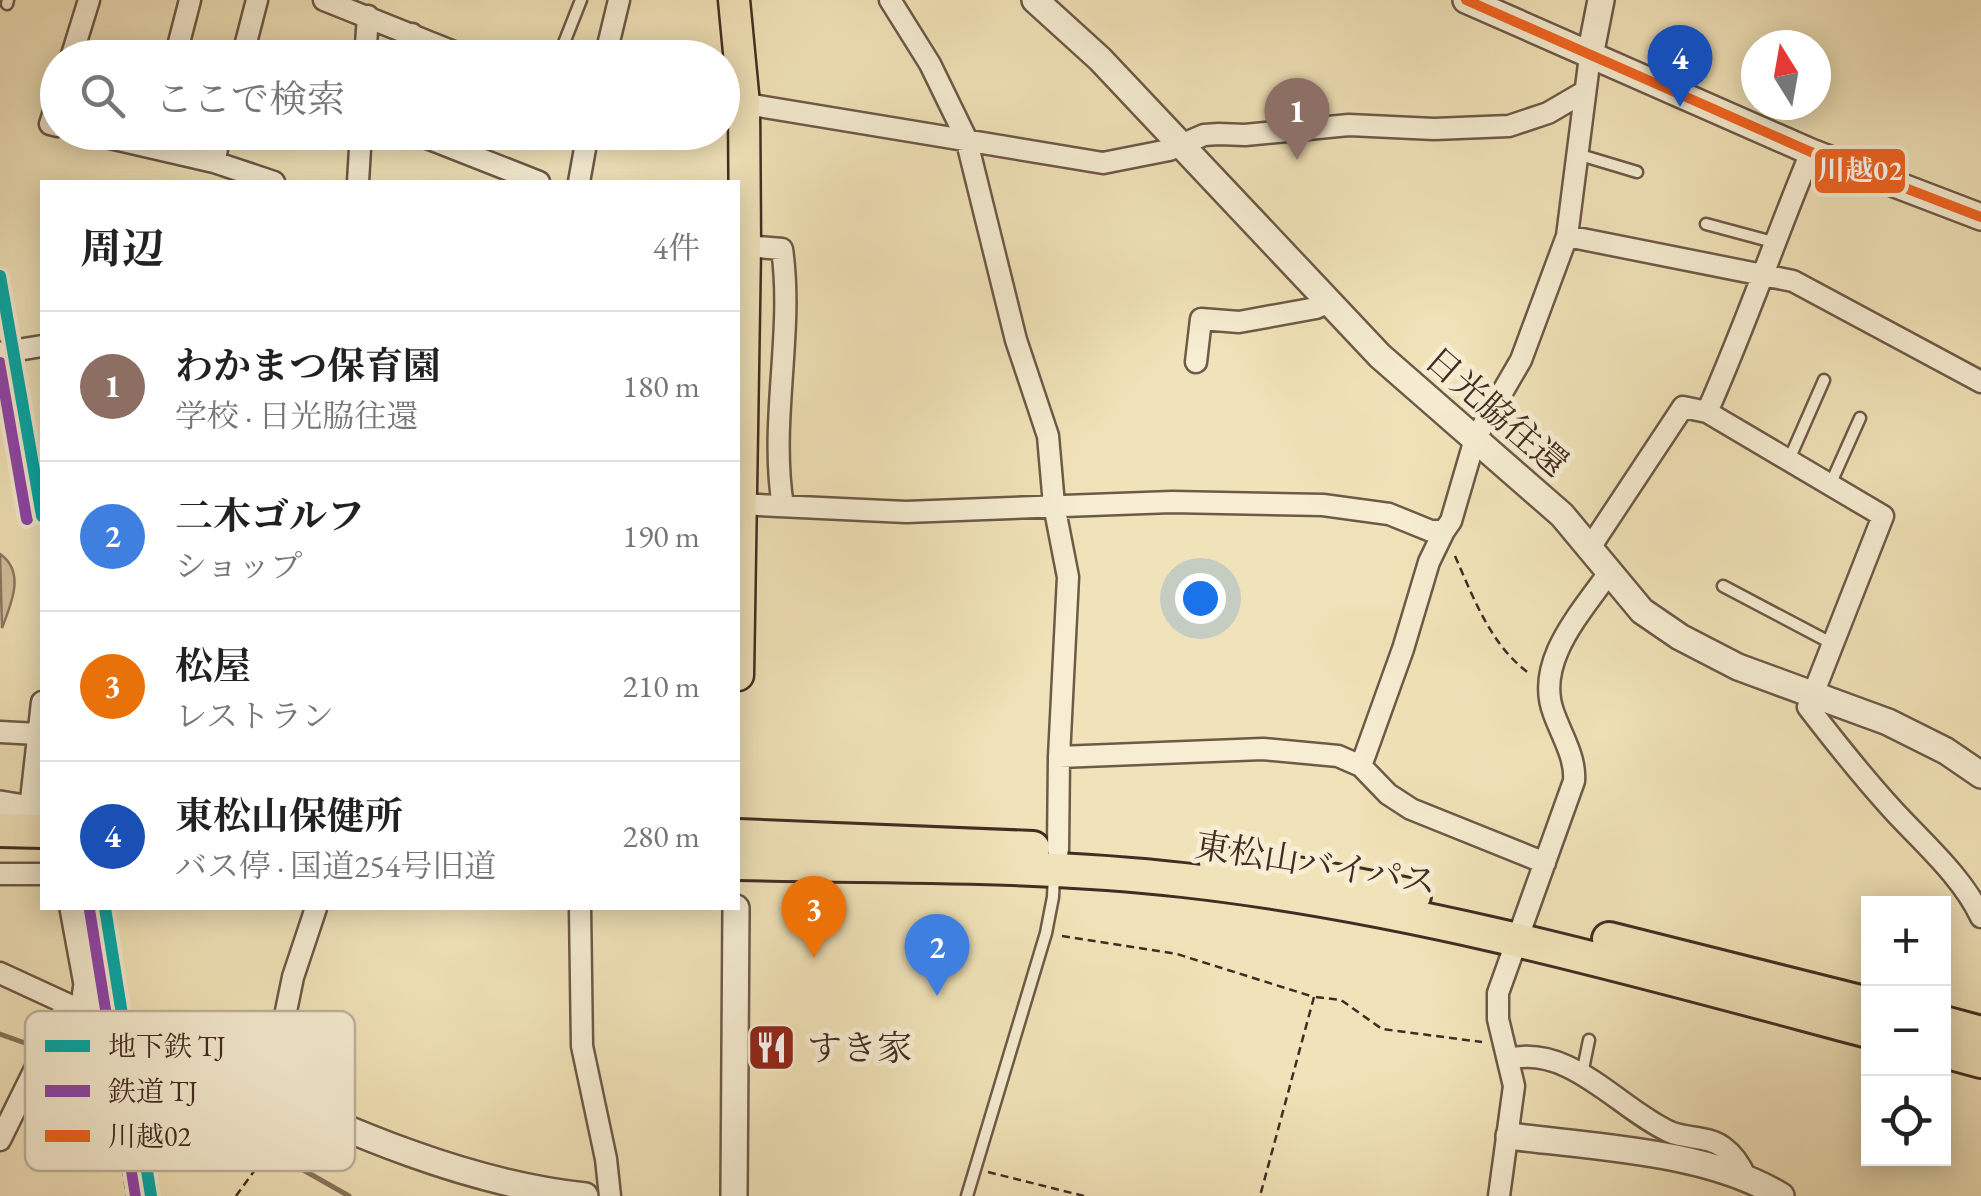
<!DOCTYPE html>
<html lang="ja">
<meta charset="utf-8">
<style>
:root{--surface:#fff;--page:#f6f6f6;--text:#222;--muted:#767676;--line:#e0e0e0;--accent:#1a73e8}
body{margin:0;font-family:"EB Garamond","Noto Serif JP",serif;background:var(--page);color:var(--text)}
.controls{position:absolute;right:30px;bottom:30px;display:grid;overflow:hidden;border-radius:0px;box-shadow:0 5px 25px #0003}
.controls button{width:90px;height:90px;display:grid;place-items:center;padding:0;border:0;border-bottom:2px solid var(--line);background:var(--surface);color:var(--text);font:50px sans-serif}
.compass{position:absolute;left:1741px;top:30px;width:90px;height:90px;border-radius:50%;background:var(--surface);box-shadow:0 5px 25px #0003;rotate:349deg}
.you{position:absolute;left:1200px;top:598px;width:35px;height:35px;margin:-25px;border:8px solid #fff;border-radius:50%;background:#1a73e8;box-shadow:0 0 0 15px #1a73e833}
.badge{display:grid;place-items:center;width:65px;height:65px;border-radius:50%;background:var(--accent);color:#fff;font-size:32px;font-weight:700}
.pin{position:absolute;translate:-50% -82px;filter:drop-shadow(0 2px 5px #0008)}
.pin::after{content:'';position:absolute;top:52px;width:35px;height:30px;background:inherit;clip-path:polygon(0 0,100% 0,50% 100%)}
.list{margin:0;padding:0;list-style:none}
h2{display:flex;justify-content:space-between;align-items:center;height:130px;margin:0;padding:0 40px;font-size:42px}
h2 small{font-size:32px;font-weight:400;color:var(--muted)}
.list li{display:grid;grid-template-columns:65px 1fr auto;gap:30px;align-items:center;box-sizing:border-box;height:150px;padding:0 40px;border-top:2px solid var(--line)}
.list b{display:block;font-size:38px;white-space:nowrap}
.list p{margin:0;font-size:32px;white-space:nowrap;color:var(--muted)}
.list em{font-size:32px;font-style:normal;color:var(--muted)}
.icon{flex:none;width:55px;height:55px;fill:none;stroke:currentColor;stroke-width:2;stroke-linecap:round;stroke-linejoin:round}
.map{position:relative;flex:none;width:1981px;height:1196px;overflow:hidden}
.search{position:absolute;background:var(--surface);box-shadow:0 5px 25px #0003;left:40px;top:40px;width:700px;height:110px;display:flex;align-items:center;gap:25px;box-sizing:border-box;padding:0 35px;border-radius:55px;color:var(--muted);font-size:38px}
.panel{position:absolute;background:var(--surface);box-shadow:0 5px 25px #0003;left:40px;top:180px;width:700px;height:730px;border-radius:0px}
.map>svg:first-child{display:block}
.green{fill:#d3c4a0;stroke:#8b7862;stroke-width:2.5}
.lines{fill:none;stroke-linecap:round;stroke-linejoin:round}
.stream{stroke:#88755e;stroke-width:5}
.service-casing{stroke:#6e5a48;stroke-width:15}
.minor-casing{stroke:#6e5a48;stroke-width:25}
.tertiary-casing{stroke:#6e5a48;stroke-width:30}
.primary-casing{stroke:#432c23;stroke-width:35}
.trunk-casing{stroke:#432c23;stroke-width:38}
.path{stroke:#432c23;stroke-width:2.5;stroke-dasharray:8 5;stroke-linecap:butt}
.service{stroke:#f6edd2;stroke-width:10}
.minor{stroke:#f6edd2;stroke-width:20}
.tertiary{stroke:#f6edd2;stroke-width:25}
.primary{stroke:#f1e3b9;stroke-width:30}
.trunk{stroke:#f1e3b9;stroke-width:32}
.bus-1-casing{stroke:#f6edd2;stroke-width:18}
.bus-1{stroke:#f26522;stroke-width:10}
.rail-1-casing{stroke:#f6edd2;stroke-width:20}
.rail-1{stroke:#8e44ad;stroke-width:12}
.metro-1-casing{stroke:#f6edd2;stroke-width:20}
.metro-1{stroke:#01aaaa;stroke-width:12}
.labels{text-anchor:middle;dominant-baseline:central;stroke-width:10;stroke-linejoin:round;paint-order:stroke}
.street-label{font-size:35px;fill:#432c23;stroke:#f6edd2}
.poi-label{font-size:35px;fill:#432c23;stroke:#f6edd2;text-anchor:start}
.key{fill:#f6edd2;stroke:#c0b39e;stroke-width:2.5}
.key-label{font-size:28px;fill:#432c23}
.line-badge{stroke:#f6edd2;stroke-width:4}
.badge-label{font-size:28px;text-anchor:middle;font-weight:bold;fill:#fff}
</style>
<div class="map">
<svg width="1981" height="1196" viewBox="0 0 1981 1196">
<rect width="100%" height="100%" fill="#f1e3b9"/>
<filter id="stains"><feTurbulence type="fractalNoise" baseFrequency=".002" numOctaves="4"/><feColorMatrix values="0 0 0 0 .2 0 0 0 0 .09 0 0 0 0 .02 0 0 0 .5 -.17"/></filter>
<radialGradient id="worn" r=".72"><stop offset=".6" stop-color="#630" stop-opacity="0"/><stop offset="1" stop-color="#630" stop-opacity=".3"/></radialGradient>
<path class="green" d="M0,554C26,572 11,604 2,628Z"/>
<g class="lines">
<path class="stream" d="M0,1034L39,1048
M55,1053L99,1069
M163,1092L265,1149
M275,1154L349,1196"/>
<defs>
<path id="service" d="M7,4L8,0
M562,48L581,0
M1577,154L1637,172
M1706,224L1773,242
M1788,462L1824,380
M1830,485L1860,418
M1723,586L1833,644
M1582,1074L1589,1040
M967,1196L1046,933L1053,897L1054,874"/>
<path id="minor" d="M324,0L469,58
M890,0L930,64L966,138L1016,340L1048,436L1054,505L1068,577L1059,757L1058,850
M71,58L89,0
M175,58L190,0
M242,58L257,0
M365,58L368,16
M411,58L412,34
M605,58L619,0
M58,99L50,124L58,126
M722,100L1103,163L1169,150L1204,135L1219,134L1245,135L1349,125L1434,129L1509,126L1548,113L1584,92
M84,132L214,162L274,182
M412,132L539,182
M214,162L221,132
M358,182L361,132
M579,182L588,132
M1567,236L1793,281L1981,382
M745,246L782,249C794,333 769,421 783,506
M0,353L42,346
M1196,362L1201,319L1239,322L1316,308L1327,303
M1707,412C1745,327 1775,239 1811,152
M738,504L906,512L1172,502L1323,505L1389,514L1431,531H1444L1451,521L1475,439L1521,360L1567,236L1590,56
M1589,549L1683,407L1707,412L1883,516L1808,707C1835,742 1862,776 1892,809C1922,842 1962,876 1981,917
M0,732L38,734
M1059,757L1263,749L1338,756L1361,766L1388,794L1411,809L1545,863
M1361,766L1403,649L1429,562L1444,531
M30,809L42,702
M0,874H42
M580,908L582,1046L606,1159L610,1196
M0,973L143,1039
M1509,1059C1570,1044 1619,1109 1670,1132C1687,1139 1708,1136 1723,1147C1734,1155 1741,1166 1746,1178
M269,1094L293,977L316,908
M0,1140L67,1004
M1499,1196L1514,1086L1498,1019V993L1574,781C1576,758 1562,736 1554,714C1534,663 1580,614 1608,574"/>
<path id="tertiary" d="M1035,0L1100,59L1380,356L1562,515L1642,611L1680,637L1738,667L1888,722L1946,751L1981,775
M1466,0L1811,152L1981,217
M1590,56L1601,0
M0,804L30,809L42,819
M73,908L87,984L83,1012
M143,1039C287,1099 428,1179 585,1196
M1509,1136C1594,1147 1708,1151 1781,1196
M734,1196L736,908"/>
<path id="primary" d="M734,0L744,104L745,246L738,675"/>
<path id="trunk" d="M0,830L42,831
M738,836L1033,848
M738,863C885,867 1036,863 1183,880C1416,906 1643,971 1868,1031
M1216,863L1304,875L1414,896
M1609,939L1868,1004
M1944,1023L1981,1033
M1944,1051L1981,1061"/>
</defs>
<use href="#service" class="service-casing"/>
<use href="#minor" class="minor-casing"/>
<use href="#tertiary" class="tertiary-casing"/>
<use href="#primary" class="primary-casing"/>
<use href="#trunk" class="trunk-casing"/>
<path class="path" d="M1455,556C1474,599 1491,646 1530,674
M1062,936L1177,954L1314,997L1260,1196
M1316,997L1341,1000L1382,1029L1482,1042
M102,1040L127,1196
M988,1172L1084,1196
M236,1196L270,1149L280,1126"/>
<use href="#service" class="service"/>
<use href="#minor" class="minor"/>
<use href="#tertiary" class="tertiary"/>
<use href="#primary" class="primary"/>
<use href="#trunk" class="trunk"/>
<defs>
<path id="bus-1" d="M1466,0L1811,152L1981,217"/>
</defs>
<use href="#bus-1" class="bus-1-casing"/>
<use href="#bus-1" class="bus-1"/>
<defs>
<path id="rail-1" d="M0,363L27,519
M90,910L136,1196"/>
</defs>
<use href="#rail-1" class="rail-1-casing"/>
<use href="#rail-1" class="rail-1"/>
<defs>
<path id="metro-1" d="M0,276L42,516
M105,908L151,1196"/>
</defs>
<use href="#metro-1" class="metro-1-casing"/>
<use href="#metro-1" class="metro-1"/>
</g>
<defs>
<symbol id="restaurant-square" viewBox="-11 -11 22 22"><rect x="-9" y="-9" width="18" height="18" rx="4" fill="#8f2418" stroke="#f6edd2"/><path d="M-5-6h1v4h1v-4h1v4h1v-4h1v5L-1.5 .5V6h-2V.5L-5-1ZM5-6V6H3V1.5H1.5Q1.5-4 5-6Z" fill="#fff"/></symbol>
</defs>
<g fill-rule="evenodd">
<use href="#restaurant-square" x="744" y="1020" width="55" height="55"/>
</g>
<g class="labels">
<g class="street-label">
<text transform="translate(1497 411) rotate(41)">日光脇往還</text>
<text transform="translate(1316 863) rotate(9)">東松山バイパス</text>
</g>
<g class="poi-label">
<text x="807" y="1047">すき家</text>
</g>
</g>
<rect x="25" y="1011" width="330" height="160" rx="15" class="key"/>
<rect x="45" y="1040" width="45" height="12" fill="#01aaaa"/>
<rect x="45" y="1085" width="45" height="12" fill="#8e44ad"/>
<rect x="45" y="1130" width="45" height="12" fill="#f26522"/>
<g class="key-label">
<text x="108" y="1056">地下鉄 TJ</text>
<text x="108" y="1101">鉄道 TJ</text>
<text x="108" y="1146">川越02</text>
</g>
<rect class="line-badge" x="1813" y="147" width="94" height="48" rx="10" fill="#f26522"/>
<g class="badge-label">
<text x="1860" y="180">川越02</text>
</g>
<rect width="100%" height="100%" filter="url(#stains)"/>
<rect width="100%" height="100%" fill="url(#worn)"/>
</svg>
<div class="controls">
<button>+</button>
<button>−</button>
<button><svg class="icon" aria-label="locate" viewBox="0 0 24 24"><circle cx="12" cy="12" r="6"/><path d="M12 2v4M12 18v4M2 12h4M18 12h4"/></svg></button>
</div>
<svg class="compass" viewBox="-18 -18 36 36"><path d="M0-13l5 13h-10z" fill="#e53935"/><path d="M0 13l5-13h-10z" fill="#767676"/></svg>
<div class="you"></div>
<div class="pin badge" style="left:1297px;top:160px;background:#8d6e63">1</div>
<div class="pin badge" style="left:937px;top:996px;background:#3f7fe0">2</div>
<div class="pin badge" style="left:814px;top:958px;background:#e8710a">3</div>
<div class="pin badge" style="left:1680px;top:107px;background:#1a4fb4">4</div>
<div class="search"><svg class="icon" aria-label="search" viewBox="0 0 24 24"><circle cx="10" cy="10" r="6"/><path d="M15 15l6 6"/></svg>ここで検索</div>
<section class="panel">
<h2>周辺<small>4件</small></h2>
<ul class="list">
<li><span class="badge" style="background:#8d6e63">1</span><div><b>わかまつ保育園</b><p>学校 · 日光脇往還</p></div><em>180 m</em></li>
<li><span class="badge" style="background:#3f7fe0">2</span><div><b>二木ゴルフ</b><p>ショップ</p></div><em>190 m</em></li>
<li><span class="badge" style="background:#e8710a">3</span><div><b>松屋</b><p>レストラン</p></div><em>210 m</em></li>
<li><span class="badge" style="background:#1a4fb4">4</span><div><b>東松山保健所</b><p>バス停 · 国道254号旧道</p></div><em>280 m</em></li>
</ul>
</section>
</div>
